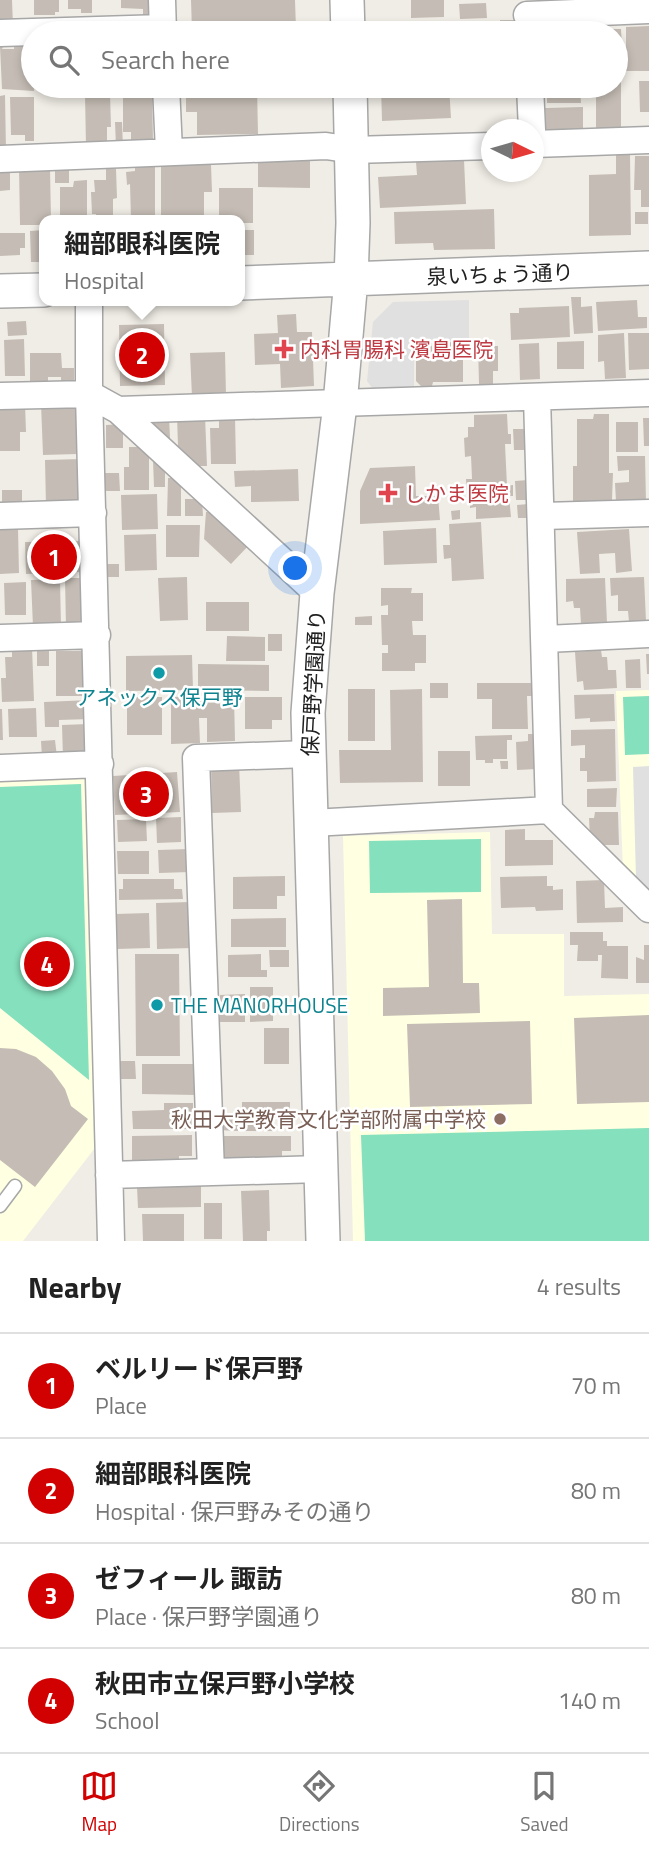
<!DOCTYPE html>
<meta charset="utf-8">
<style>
:root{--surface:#fff;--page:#f6f6f6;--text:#222;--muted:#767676;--line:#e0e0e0;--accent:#d00100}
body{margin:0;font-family:"Titillium Web","Noto Sans JP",sans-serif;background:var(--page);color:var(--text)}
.compass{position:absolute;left:481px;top:119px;width:63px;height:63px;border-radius:50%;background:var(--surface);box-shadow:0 4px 10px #0003;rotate:95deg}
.you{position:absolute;left:296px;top:569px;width:24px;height:24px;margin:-18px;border:5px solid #fff;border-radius:50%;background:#1a73e8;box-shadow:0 0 0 10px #1a73e833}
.badge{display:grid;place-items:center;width:46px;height:46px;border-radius:50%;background:var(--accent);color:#fff;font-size:23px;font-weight:700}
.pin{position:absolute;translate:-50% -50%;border:4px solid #fff;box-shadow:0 2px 7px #0006}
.popup{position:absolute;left:39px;top:215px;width:206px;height:91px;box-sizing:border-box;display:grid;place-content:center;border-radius:14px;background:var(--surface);filter:drop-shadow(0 2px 5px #0005);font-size:23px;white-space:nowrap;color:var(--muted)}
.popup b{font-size:26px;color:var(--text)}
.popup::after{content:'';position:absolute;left:50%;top:100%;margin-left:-14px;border:14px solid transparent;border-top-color:var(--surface)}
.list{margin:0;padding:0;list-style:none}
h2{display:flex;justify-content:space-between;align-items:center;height:91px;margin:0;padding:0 28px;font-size:30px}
h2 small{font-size:23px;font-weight:400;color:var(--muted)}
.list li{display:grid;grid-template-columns:46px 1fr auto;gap:21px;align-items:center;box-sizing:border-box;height:105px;padding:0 28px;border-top:2px solid var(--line)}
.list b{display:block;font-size:26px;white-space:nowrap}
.list p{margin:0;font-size:23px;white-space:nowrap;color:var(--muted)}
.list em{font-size:23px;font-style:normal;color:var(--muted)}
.icon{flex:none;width:38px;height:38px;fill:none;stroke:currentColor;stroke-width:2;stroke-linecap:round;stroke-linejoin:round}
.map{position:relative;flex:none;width:649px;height:1241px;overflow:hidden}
.search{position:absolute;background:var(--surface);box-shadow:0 4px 10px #0003;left:21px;right:21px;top:21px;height:77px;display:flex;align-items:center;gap:18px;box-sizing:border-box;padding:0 24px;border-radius:38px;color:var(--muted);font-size:26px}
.sheet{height:511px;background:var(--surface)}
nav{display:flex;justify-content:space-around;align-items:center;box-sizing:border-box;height:98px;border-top:2px solid var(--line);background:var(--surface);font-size:19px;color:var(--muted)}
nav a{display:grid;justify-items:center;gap:4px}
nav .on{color:var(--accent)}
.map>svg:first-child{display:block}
.education{fill:#ffffe1}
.pitch{fill:#84e0bd}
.parking{fill:#e0e0e0}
.building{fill:#c5bdb5}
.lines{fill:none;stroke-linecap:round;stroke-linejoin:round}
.service-casing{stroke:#a7a7a7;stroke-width:15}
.minor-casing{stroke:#a7a7a7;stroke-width:29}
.tertiary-casing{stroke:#a7a7a7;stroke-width:36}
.service{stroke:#fff;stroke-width:12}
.minor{stroke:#fff;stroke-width:26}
.tertiary{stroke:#fff;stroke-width:33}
.health-dot{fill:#e0444e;stroke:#fff;stroke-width:2.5}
.culture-dot{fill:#0f9aa8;stroke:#fff;stroke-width:2.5}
.education-dot{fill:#8d6e63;stroke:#fff;stroke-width:2.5}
.labels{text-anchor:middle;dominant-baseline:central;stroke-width:5;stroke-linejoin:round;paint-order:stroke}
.street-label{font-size:21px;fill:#202020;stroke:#fff}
.health-label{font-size:21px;fill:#be3a42;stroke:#fff;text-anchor:start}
.culture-label{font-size:21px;fill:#0d838f;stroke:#fff}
.education-label{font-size:21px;fill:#785e54;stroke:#fff;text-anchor:end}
</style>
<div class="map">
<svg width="649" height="1241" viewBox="0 0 649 1241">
<rect width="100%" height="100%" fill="#f0ede6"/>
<path class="education" d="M649,690V895L623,870L616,691Z
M82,777L89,784L98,1144L23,1241H0V780Z
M490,832L492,934H564V996L649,994V1241H353L343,836Z"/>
<path class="pitch" d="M649,696V754L625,755L623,697Z
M81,784L89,1080L0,1008V787Z
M481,839V892L370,893L369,841Z
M649,1128V1241H365L361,1135Z"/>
<path class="parking" d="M448,22L449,33H371V25Z
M469,300V340L414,341V392L376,393L367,381L373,322L393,302Z
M649,766V890L636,878L633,767Z"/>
<path class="building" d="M0,0H12L13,25H0Z
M34,0H59V12H55V15H34Z
M68,0H92V13H81V9H68Z
M121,0H149L148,9H152V14L143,21V9L121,8Z
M191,0H295L296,28L255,29L256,33H192Z
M411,0H444V17L411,18Z
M486,3L487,18L460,19L459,4Z
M500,20H516V33H500Z
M497,22V33H458V23Z
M649,26V71H626V27Z
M611,29H621L622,47L616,48V33H611Z
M14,41H29L28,50H32L30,75H33L34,91L2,89L0,47H3L2,49H14Z
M616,81H621V132H596V86H616Z
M639,81H649V112H640Z
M37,86H45V91H37Z
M53,86H69V90H53Z
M186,86H257L258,134L197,135V112H186Z
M381,86H449L451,118L382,121Z
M547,86H580L581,103H547Z
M152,91L153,142H131V132H123V92Z
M110,93L111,127H107V146L86,147L85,94Z
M5,95L6,151H0V96Z
M10,97H34V141H25V135H11Z
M583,107V133L546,134L545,108Z
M115,122H122L123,148H116Z
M616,154H630L631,235L589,236V175L616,174Z
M635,156H649V207H641V190H634Z
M258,160H310V188L258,187Z
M464,160L466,204L380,208L378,177L417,175L416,162Z
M211,164L212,192H204V220H161V165Z
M155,165V220H131L130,184L127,185L126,172L135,171V166Z
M55,166H69V183H55Z
M19,168H50L51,220H44V225H20Z
M106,169H116L117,198L113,199V220H96V214H92L91,192H95L94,180H106Z
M0,171H10V190L0,191Z
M87,180V220H60V187H73L74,181Z
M219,188H253V223H240V220H219Z
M494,209L495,249L434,250L433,243L395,244L394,212Z
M635,212H648V224H635Z
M44,230V262H31L30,231Z
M240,230H254V255H240Z
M0,233H25V248H20V255L0,256Z
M571,297H581V307L592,306L593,333L574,334Z
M637,300L638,317H647V328L598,331L596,302Z
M569,306L570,337L511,340L510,313H519V308Z
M296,314L297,332H312L314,386L281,388L280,364L255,365L254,334L278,333L277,315Z
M26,321L27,335L8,336L7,322Z
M164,324L165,385L120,386L119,325Z
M624,333L626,378L605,379L604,361L598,362V335Z
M628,333H649V369L629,370Z
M24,339L25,376H5L4,340Z
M584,341V369H557V342Z
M463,342V382H433L432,386H421L416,381V343Z
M539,343L540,379L520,380L519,344Z
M478,346H498V371H493V384H479Z
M225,352L226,395L192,397L190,353Z
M30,353H61L62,368H74V384H61V377H48V387L30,388Z
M76,402L78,454L43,455L41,404Z
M0,403H25L26,432H20V451H0Z
M507,414L508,434H511V444H505L507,486L513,485V496H509L511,517L476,519V507L470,508V496H467L466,479H472L471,456L465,457L464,438L468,437V427H474V415Z
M594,414H609V473H613L612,500H594V505L573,504V466H577V419H593Z
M205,415L207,466H199L178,446L177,416Z
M169,416L170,438L164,439L151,427L150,417Z
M219,416H235L236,464H211L210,428H219Z
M643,418H649V446H644Z
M616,422H638V452H616Z
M123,424V448H106V425Z
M513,429H525L526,450H514Z
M129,447H149V490H124V467H129Z
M617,456H645L646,502H616L615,483L629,482V470L618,471Z
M81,459L82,506L46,507L45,460Z
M153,460H165V487H154Z
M415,466L416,496H438L440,520L360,524V491L370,468Z
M298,469L299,501L251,502V486L235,487L234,471Z
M103,473H119L120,491H103Z
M168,478H181V516H167Z
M528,480L529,500H516L515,481Z
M2,490H22V508L2,509Z
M157,494L158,529L122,530L121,495Z
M185,499H202L203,516H185Z
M528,504L529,518H518L517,505Z
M460,510V519L452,520L451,511Z
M206,512H219L251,543L231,564L204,539Z
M481,522L484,579L452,581L451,558L444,559L443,545H450L449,524Z
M166,525H200L199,557H166Z
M0,528H18L19,573L0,574Z
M436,528L437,563L384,565L383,531Z
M629,529L632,571L616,573L615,553L599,554L600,573L580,574L577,532Z
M156,534L157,570L125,571L124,535Z
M82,541L83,572L26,574L25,542Z
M105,564H119V577H104Z
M187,577L188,620L160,621L158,578Z
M644,577L646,621L629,622L628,611H618V595L611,596L610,578Z
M65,578H88L89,627L66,628Z
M605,578L607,623L581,624L580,608H574L573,601L566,602V579Z
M60,579L61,626L33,627L31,580Z
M26,582V615H5L4,583Z
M381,588H412L411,593H423V621H412L413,635H426V663H415V671H382V653H388V645H382L381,615H388V605L381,606Z
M206,602H249V631H206Z
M372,616V625H355V617Z
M268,634H282V651H268Z
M227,636L265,637V661H226Z
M32,647L34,701L2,702L1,678H6L5,657H12V648Z
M37,650H49V666H37Z
M601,650L602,657H607L608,670H616L617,688L584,690L583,681L577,682L575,652Z
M56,651H88V696H56Z
M646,654H649V674H647Z
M192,655L193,690L126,691V656Z
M640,659L641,688H626L625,660Z
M198,664L269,665V691L198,690Z
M430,683H448V698H430Z
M477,683H534V696H527L528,729H492V699H477Z
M348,689H375V741H348Z
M422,689L423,782L340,783L339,750H391L390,690Z
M614,694L615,721L590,722V718L575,719L574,695Z
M234,696L235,741L207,742V718H199L200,743L171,744V697Z
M127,697H162V735H127Z
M245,697H282V720H272V729H245Z
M90,700L91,719L59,720V727H45L44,702Z
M36,708L37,737H9L8,709Z
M0,709H2L3,740H0Z
M88,724L89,758L63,759L62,725Z
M615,729L616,781L587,782V771H580V758H585V745L571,746V730Z
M528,734H537V769L517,770L516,742L528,741Z
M512,735V740H507V759H493V763H485V760H476L475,736Z
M55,740L57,757L42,758L41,741Z
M438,751H470V786H438Z
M500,761H508V769H501Z
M239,762L241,812L212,813L211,763Z
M177,772L180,812L115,815L113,776Z
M617,788L616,807H587V789Z
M595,812H618L619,845H594L590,840L589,818H594Z
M181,817V842L157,843L156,818Z
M146,819L147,841L118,842L117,820Z
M525,829V840H553V865L505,866V830Z
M189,849L190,872L159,873L158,850Z
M117,851H149V874H118Z
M285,876V896H277V909H233V877Z
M547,876V886H553V890L563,889V910L536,911L535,907L501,908L500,877Z
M123,879H174V889H182L183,899L119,900V889H123Z
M604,880L605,908L623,907V922L577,923L576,881Z
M462,899L463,983H479L480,1013L383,1016V988L429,987L427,900Z
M190,902L191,948L157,949L156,903Z
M149,913L150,948L117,949L115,914Z
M286,918V947H231V919Z
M570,932H603V941H607V946H628V979L601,978L602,955H598V961H577L578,945H570Z
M644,945H649V983H636V957L644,960Z
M269,950H289V967H270Z
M135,954H179L180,1056H136Z
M261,954V970H267V977H228V955Z
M250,987H273V1021L250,1022Z
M245,994V1022H220V995Z
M649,1015V1102L577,1104L574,1018Z
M530,1021L532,1104L410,1107L407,1024Z
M264,1028H289V1064H264Z
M0,1048L16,1049L36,1057L52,1071L65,1089L71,1106L88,1119L35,1187L0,1160Z
M117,1061H135L136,1079H118Z
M142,1064H196L195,1095L142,1094Z
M242,1102H290V1116H273V1131H242Z
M164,1103H193V1129H133L132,1111L164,1110Z
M218,1117H238V1131L218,1130Z
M192,1135V1156H179V1161L132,1162V1136Z
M221,1136H291V1151H282V1158H220Z
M201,1186V1207L138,1208L137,1187Z
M269,1190L270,1231H267V1241H243L241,1191Z
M204,1203H222V1239H204Z
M142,1214H184V1241H143Z"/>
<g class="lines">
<defs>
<path id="service" d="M0,1206L15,1186"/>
<path id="minor" d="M162,0L163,33
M527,15L649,10
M0,33L163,28
M166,86L169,151
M530,86L532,130
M534,144L649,140
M0,159L326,146L353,150L491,146
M89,301V394L111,1241
M0,396L89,394L118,410L317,593
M537,397L549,810
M118,410L649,393
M0,516L93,513
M543,516L649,513
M0,638L97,635
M546,639L649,634
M0,768L100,764
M312,823L549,810L649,909
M211,1172L196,758L308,754
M109,1175L321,1169"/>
<path id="tertiary" d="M347,0L348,33
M240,283L649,268
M0,291L44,290
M323,1241L308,713L317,593L340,404L351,279L353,223L350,86"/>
</defs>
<use href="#service" class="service-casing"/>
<use href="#minor" class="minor-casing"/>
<use href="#tertiary" class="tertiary-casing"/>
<use href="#service" class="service"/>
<use href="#minor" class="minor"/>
<use href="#tertiary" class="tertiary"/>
</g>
<g class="health-dot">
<path d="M280.5 338.5h7v7h7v7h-7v7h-7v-7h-7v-7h7z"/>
<path d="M384.5 482.5h7v7h7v7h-7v7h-7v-7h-7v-7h7z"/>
</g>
<g class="culture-dot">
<circle cx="159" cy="673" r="7"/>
<circle cx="157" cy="1005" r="7"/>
</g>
<circle class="education-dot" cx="500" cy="1119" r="7"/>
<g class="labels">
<g class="street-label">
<text transform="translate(500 274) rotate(-2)">泉いちょう通り</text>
<text transform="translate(313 683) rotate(-87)">保戸野学園通り</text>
</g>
<g class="health-label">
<text x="300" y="349">内科胃腸科 濱島医院</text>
<text x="404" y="493">しかま医院</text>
</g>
<g class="culture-label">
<text x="159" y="697">アネックス保戸野</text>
<text x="171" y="1005" text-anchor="start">THE MANORHOUSE</text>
</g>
<g class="education-label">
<text x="486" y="1119">秋田大学教育文化学部附属中学校</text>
</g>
</g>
</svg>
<svg class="compass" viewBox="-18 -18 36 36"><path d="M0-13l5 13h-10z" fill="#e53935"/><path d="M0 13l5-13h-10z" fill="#767676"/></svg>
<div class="you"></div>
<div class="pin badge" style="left:54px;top:557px">1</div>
<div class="pin badge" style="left:142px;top:355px">2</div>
<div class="popup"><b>細部眼科医院</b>Hospital</div>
<div class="pin badge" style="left:146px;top:794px">3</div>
<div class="pin badge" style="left:47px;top:964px">4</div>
<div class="search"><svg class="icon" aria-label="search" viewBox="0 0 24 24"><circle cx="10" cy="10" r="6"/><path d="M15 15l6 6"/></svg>Search here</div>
</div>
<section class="sheet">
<h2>Nearby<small>4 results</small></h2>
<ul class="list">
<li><span class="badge">1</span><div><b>ベルリード保戸野</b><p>Place</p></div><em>70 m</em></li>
<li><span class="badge">2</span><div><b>細部眼科医院</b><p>Hospital · 保戸野みその通り</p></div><em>80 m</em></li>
<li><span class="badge">3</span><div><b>ゼフィール 諏訪</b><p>Place · 保戸野学園通り</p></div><em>80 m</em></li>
<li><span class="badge">4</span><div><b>秋田市立保戸野小学校</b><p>School</p></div><em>140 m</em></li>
</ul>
</section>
<nav>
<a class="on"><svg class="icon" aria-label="map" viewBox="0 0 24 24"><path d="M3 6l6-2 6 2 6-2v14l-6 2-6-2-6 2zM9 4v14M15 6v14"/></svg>Map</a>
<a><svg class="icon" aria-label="directions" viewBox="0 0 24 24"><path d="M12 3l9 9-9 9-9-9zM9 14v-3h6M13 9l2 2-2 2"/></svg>Directions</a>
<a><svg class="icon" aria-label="saved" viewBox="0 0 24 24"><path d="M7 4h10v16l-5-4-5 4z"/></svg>Saved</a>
</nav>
